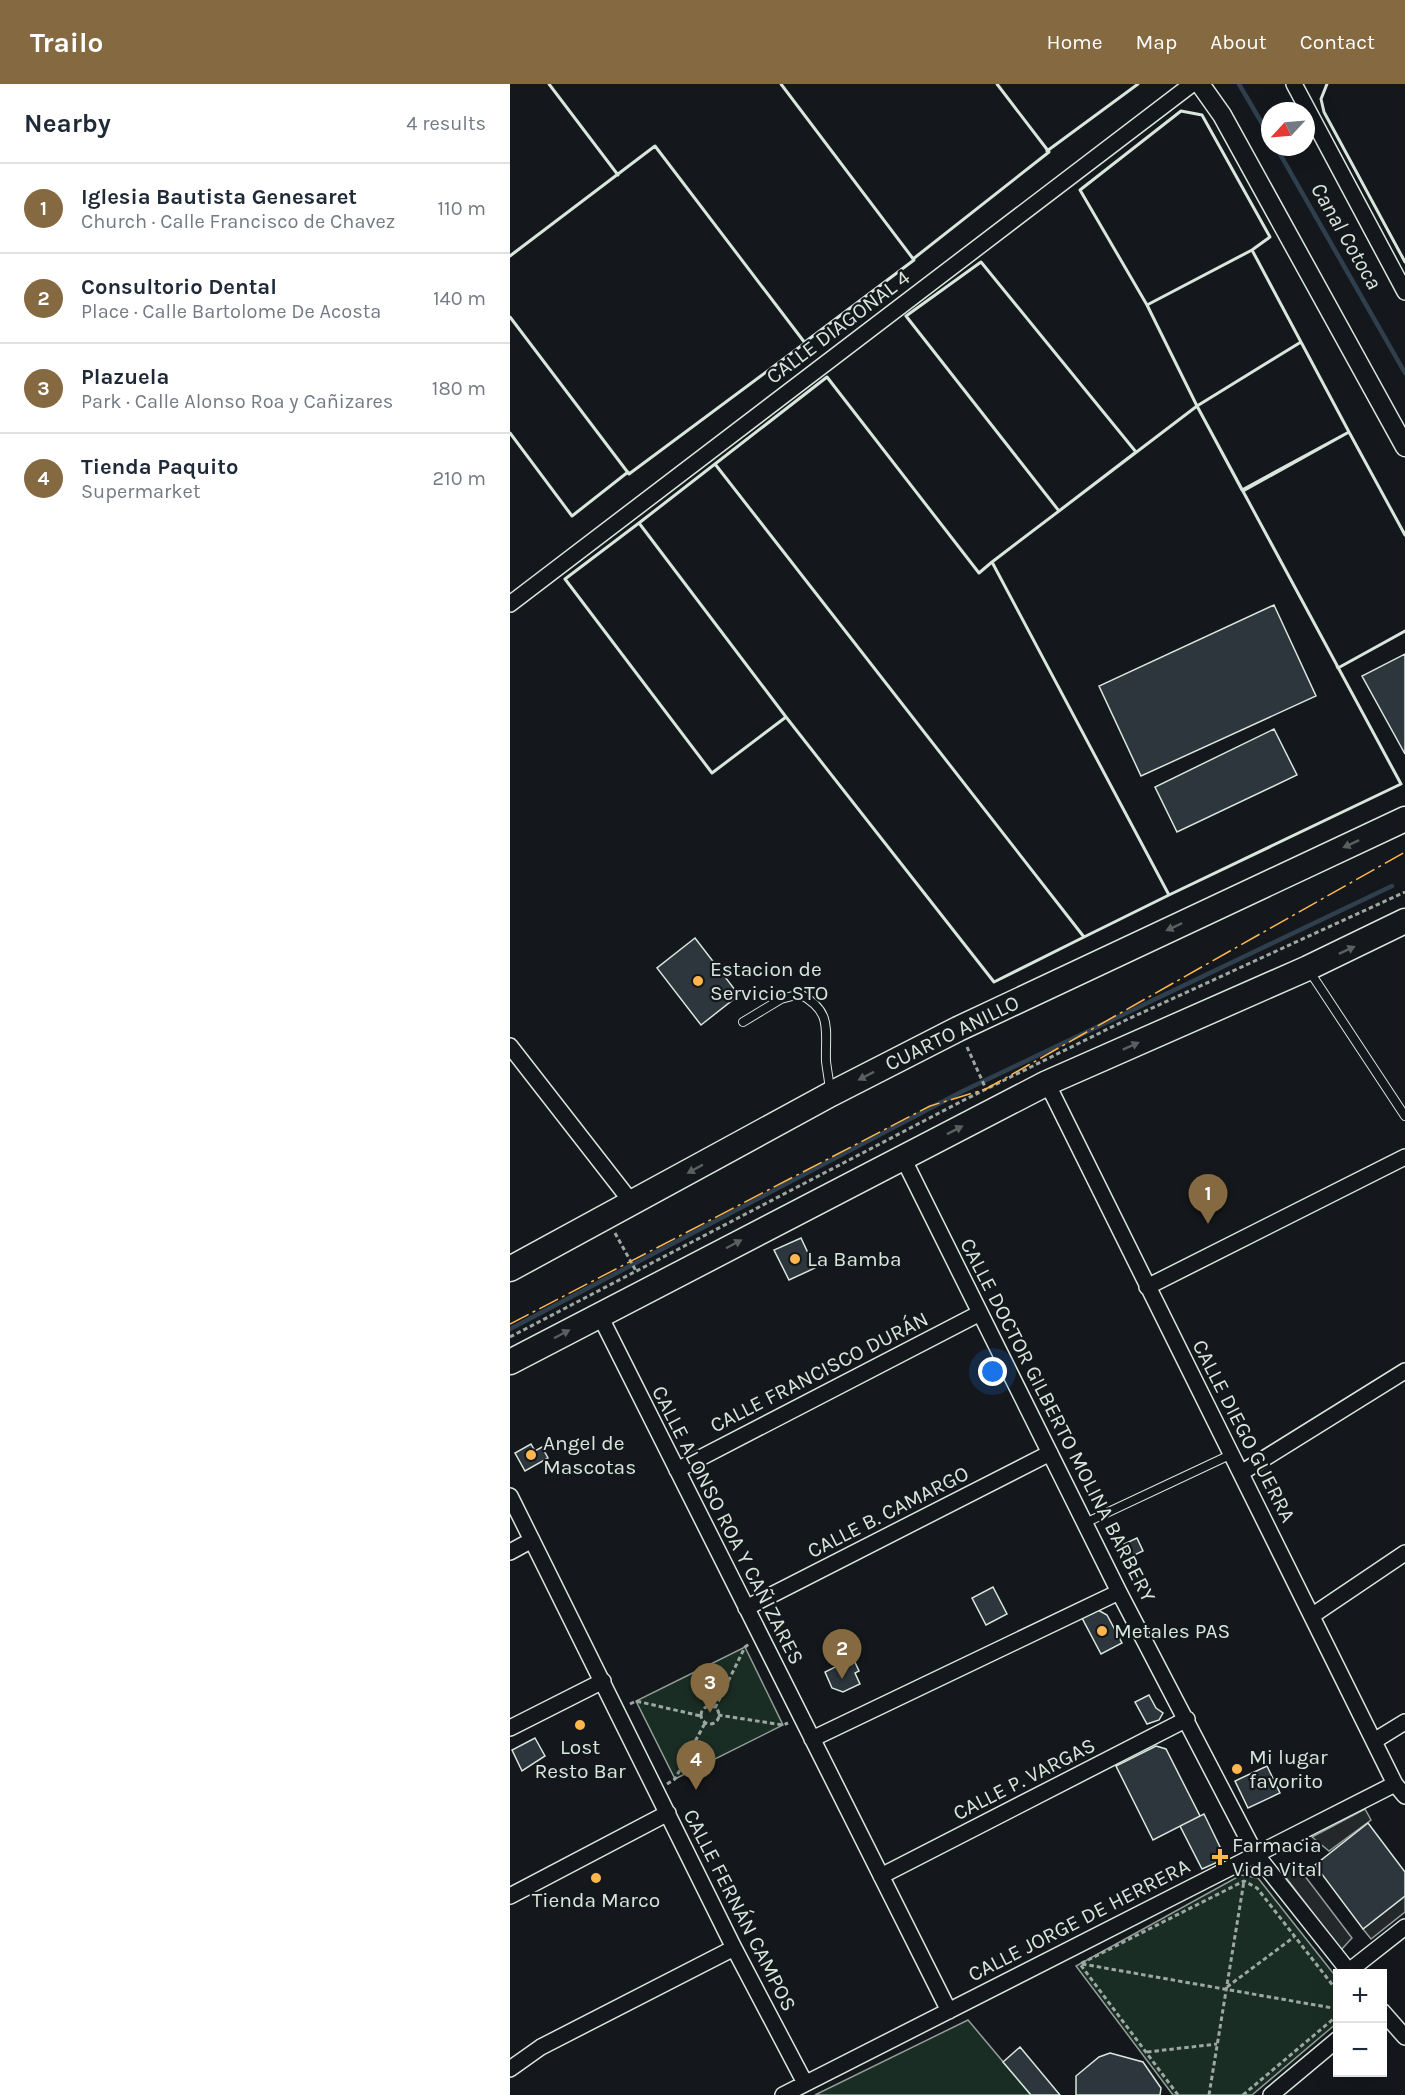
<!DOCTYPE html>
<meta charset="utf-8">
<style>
:root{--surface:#fff;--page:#f2f2f3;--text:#1f2937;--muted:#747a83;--line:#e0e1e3;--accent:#846941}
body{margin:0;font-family:Karla,sans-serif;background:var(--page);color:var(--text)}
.controls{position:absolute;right:18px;bottom:18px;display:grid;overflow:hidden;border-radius:0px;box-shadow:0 6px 24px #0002}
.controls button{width:54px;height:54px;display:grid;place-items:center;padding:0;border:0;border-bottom:2px solid var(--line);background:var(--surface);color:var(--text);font:30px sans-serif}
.compass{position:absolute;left:751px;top:18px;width:54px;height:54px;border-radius:50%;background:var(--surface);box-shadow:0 6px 24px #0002;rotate:244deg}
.you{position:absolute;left:483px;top:1288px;width:21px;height:21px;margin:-15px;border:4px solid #fff;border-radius:50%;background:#1a73e8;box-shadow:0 0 0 9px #1a73e833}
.badge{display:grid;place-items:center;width:39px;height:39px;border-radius:50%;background:var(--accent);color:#fff;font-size:20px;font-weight:700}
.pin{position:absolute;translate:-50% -50px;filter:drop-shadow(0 2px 3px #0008)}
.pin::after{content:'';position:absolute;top:32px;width:21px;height:18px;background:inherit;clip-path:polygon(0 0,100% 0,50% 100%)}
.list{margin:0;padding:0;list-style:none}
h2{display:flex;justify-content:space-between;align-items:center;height:78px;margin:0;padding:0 24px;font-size:26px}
h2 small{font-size:20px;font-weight:400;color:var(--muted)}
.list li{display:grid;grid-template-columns:39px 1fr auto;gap:18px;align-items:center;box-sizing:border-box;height:90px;padding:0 24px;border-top:2px solid var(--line)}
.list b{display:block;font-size:22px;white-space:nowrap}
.list p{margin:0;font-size:20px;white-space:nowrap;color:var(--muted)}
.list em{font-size:20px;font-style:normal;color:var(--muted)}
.map{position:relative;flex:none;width:895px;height:2011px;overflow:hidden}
header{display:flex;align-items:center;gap:36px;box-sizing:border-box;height:84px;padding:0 30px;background:var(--accent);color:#fff}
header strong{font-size:28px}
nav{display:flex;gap:33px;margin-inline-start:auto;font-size:21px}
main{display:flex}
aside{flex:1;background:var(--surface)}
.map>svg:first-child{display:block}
.green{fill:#1a2d24;stroke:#939e99;stroke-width:1.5}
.parking{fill:#24282b;stroke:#939e99;stroke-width:1.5}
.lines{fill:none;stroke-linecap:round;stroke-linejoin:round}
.stream{stroke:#2f3f4d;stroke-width:4.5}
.building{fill:#2c363c;stroke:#d8e6dc;stroke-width:1.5}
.service-casing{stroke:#d8e6dc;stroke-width:10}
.minor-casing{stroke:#d8e6dc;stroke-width:18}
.tertiary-casing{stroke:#d8e6dc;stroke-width:21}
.trunk-casing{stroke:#d8e6dc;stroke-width:27}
.path{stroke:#9da8a2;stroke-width:3;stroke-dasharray:4.5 3;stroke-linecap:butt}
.service{stroke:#14181c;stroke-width:8}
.minor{stroke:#14181c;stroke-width:15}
.tertiary{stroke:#14181c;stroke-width:18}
.trunk{stroke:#14181c;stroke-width:24}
.wall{stroke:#d8e6dc;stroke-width:3}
.power{stroke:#ffb74d;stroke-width:1.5;stroke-dasharray:21 4.5 3 4.5;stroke-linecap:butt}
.oneway{fill:#59605f}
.poi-dot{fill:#ffb74d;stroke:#14181c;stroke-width:2}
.labels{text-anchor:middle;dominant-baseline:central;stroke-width:4.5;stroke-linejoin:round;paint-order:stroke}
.street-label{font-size:21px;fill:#d8e6dc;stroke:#14181c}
.poi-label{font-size:21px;fill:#d8e6dc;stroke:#14181c;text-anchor:start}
.water-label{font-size:22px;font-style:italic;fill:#d8e6dc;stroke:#14181c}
</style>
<header>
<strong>Trailo</strong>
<nav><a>Home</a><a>Map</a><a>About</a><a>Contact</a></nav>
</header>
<main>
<aside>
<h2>Nearby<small>4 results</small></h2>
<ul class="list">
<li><span class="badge">1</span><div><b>Iglesia Bautista Genesaret</b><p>Church · Calle Francisco de Chavez</p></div><em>110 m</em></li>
<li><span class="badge">2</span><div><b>Consultorio Dental</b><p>Place · Calle Bartolome De Acosta</p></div><em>140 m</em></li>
<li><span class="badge">3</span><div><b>Plazuela</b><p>Park · Calle Alonso Roa y Cañizares</p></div><em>180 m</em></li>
<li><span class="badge">4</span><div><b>Tienda Paquito</b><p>Supermarket</p></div><em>210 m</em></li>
</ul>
</aside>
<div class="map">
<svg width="895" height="2011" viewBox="0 0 895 2011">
<rect width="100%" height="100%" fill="#14181c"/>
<path class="green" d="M235,1563L273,1641L165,1695L126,1617Z
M731,1791L748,1794L827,1894V1939L742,2011H663L566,1882Z
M458,1936L521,2011H305Z"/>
<path class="parking" d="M855,1725L861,1736L819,1767L802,1753Z
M785,1779L842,1854L831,1866L771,1787Z
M895,1812V1828L861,1855L853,1845Z"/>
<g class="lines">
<path class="stream" d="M729,0L760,53
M766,63L895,289
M0,1245L451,1008L882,802"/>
</g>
<path class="building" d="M764,521L806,612L631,692L589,602Z
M895,570V670L852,592Z
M764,645L787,691L667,748L645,703Z
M185,854L229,911L191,941L147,884Z
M291,1154L305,1184L279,1196L264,1166Z
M21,1360L25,1367L32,1363L38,1374L15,1387L5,1369Z
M627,1454L633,1467L620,1473L614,1460Z
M483,1503L497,1530L476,1541L462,1514Z
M588,1526L597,1531L612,1559L591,1570L572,1534Z
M343,1574L349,1587L345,1589L350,1600L333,1608L322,1604L315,1588Z
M639,1611L646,1624L653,1629L649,1636L637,1640L625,1618Z
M25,1654L35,1672L12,1687L2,1666Z
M646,1662L656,1665L690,1732L643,1756L606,1682Z
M757,1682L770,1709L738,1724L725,1697Z
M694,1730L713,1769L710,1777L692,1785L670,1742Z
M858,1739L895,1788V1812L853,1845L805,1781Z
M510,1963L550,2011H521L493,1978Z
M600,1969L633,1978L651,2004L650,2011H566V1992L589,1973Z"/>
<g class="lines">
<defs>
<path id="service" d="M800,888L895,1032
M233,938L271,915L290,910C323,928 315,945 316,977C317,986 319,996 320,1006
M575,1439L722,1370"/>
<path id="minor" d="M784,0L895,208
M0,520L682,0
M0,962L123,1120
M537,999L885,1700L895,1712
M392,1072L609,1508L745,1769L841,1890
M637,1203L895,1073
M89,1230L439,1927
M167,1386L470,1229
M731,1389L895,1287
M0,1412L224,1864L295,1999
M0,1468L22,1456
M236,1524L540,1369
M803,1531L895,1469
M0,1644L93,1597
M302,1655L609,1508
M864,1657L895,1638
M371,1792L677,1635
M0,1812L158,1729
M839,1887L895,1843
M872,1927L895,1953
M0,1985L31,1963L224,1864
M273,2011L885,1700
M761,2011L828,1955"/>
<path id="tertiary" d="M690,0L712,31L895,363"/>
<path id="trunk" d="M0,1185L321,1010L448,945L895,735
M0,1278L537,999L798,884L895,837"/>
</defs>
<use href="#service" class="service-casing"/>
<use href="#minor" class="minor-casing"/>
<use href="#tertiary" class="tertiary-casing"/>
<use href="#trunk" class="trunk-casing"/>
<path class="path" d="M457,963L476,1005
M105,1149L126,1187
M0,1253L454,1016L616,936L895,808
M120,1620L126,1617L191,1632
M191 1631a9 9 0 1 1 18 0a9 9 0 1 1-18 0Z
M205,1624L235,1563L239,1560
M208,1631L273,1641L278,1639
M157,1700L165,1695L195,1639
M572,1880L828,1925
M717,1903L784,1853
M637,1968L707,1960
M668,2011L570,1880L734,1797L747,1804L828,1908
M699,2011L734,1797
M733,2011L828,1931"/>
<use href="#service" class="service"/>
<use href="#minor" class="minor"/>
<use href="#tertiary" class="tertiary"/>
<use href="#trunk" class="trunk"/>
<path class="wall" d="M39,0L108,91
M271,0L404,176L295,258
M817,0L811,15L814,28L895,178
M671,27L692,31L760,153L742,166L637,221L570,106Z
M537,67L628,0
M742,166L791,258L687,322L637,221Z
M0,172L145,62L295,259L119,390L0,233
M403,175L539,68L487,0
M471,178L626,368L549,427L396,232Z
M791,258L839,348L732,406L687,322Z
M317,293L469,489L482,478L659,811L574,853L205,380Z
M687,322L891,700L659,811L482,478Z
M0,349L62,432L118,388
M205,380L574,853L484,898L276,633L129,439Z
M733,407L839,348L895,451
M129,439L276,633L202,689L55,495Z
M827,582L828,584L895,547"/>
<path class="power" d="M0,1240L420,1022L476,1005L895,768"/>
</g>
<defs><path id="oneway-solid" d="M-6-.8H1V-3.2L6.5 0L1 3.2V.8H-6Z" transform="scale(1.5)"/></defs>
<g class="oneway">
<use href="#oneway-solid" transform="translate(841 760) rotate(155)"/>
<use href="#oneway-solid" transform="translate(664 843) rotate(155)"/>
<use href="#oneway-solid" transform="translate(837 866) rotate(-25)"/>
<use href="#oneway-solid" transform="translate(621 962) rotate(-24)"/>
<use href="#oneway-solid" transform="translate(356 992) rotate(153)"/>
<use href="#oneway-solid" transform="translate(445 1046) rotate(-27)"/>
<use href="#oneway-solid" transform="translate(185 1085) rotate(151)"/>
<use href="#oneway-solid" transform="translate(224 1160) rotate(-28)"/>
<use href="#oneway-solid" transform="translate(52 1250) rotate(-28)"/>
</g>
<g class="poi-dot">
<circle cx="188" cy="897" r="6"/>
<circle cx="285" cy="1175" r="6"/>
<circle cx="21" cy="1371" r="6"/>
<circle cx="592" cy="1547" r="6"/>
<circle cx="70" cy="1641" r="6"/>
<circle cx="727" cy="1685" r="6"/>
<path d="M707 1764h6v6h6v6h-6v6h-6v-6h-6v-6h6z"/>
<circle cx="86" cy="1794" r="6"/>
</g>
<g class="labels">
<g class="street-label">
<text transform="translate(328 243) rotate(-37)">CALLE DIAGONAL 4</text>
<text transform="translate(442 949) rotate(-26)">CUARTO ANILLO</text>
<text transform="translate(309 1288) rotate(-27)">CALLE FRANCISCO DURÁN</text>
<text transform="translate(548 1336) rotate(63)">CALLE DOCTOR GILBERTO MOLINA BARBERY</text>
<text transform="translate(734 1347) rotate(63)">CALLE DIEGO GUERRA</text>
<text transform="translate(378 1428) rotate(-27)">CALLE B. CAMARGO</text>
<text transform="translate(218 1441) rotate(63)">CALLE ALONSO ROA Y CAÑIZARES</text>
<text transform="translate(514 1695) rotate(-27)">CALLE P. VARGAS</text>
<text transform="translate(230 1826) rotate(63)">CALLE FERNÁN CAMPOS</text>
<text transform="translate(569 1836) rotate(-27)">CALLE JORGE DE HERRERA</text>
</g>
<g class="poi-label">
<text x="200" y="885">Estacion de<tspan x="200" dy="24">Servicio STO</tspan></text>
<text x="297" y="1175">La Bamba</text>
<text x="33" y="1359">Angel de<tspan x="33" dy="24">Mascotas</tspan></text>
<text x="604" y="1547">Metales PAS</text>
<text x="70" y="1663" text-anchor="middle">Lost<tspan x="70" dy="24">Resto Bar</tspan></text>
<text x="739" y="1673">Mi lugar<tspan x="739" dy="24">favorito</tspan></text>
<text x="722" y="1761">Farmacia<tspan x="722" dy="24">Vida Vital</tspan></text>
<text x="86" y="1816" text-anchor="middle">Tienda Marco</text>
</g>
<g class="water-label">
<text transform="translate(836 152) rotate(60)">Canal Cotoca</text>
</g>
</g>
</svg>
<div class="controls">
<button>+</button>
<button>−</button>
</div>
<svg class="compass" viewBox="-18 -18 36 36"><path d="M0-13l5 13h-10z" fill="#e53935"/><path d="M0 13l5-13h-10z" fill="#747a83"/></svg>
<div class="you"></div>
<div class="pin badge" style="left:698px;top:1140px">1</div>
<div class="pin badge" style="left:332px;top:1595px">2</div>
<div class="pin badge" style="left:200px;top:1629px">3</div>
<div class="pin badge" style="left:186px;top:1706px">4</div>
</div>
</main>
